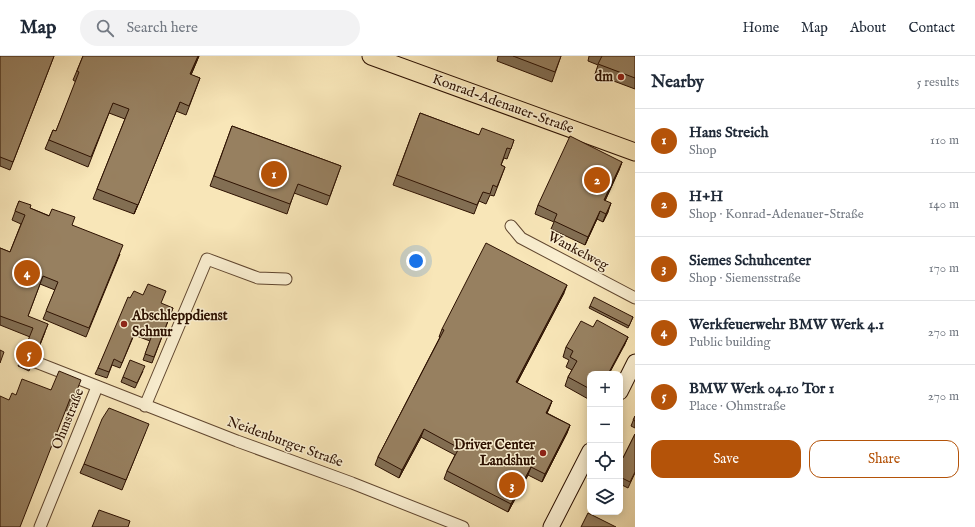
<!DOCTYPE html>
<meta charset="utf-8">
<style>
:root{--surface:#fff;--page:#f2f2f3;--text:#1f2937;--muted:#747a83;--line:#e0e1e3;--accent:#b45309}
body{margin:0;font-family:"IM FELL English",serif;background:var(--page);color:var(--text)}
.controls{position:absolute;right:12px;bottom:12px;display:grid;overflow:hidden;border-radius:8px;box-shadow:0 2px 10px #0003}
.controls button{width:36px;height:36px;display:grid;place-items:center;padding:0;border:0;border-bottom:1px solid var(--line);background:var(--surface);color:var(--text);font:20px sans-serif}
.you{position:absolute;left:416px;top:205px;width:14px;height:14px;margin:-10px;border:3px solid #fff;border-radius:50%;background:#1a73e8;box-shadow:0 0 0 6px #1a73e833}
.badge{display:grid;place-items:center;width:26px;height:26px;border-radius:50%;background:var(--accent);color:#fff;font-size:13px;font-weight:700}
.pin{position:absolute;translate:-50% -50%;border:2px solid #fff;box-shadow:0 1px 4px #0006}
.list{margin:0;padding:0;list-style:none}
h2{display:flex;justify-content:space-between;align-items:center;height:52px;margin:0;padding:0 16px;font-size:17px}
h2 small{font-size:13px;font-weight:400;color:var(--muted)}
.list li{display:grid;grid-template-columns:26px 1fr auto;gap:12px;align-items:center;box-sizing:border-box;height:64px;padding:0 16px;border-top:1px solid var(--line)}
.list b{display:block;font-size:15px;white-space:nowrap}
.list p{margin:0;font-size:13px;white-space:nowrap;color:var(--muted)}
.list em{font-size:13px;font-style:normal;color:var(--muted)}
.actions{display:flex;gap:8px;padding:12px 16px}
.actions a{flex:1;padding:9px 0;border:1px solid var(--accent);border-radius:12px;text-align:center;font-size:14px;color:var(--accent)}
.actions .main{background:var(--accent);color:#fff}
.icon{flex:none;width:22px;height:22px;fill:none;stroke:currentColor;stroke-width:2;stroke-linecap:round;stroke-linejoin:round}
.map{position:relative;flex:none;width:635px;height:471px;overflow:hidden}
header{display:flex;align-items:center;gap:24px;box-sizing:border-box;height:56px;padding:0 20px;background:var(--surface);border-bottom:1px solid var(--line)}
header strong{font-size:19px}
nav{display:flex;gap:22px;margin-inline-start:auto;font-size:14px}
.search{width:280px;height:36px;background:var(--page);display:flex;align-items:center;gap:10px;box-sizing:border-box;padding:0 14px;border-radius:22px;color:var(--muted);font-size:15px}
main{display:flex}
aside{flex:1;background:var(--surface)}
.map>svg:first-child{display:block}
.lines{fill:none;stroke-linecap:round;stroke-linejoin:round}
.minor-casing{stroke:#60462f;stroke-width:13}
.secondary-casing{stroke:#2d1101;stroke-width:17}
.primary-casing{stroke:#2d1101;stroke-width:19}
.minor{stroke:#faefd1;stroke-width:11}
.secondary{stroke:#faefd1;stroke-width:15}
.primary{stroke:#f8e6b8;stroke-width:17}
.wall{fill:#826e53;stroke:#2d1101}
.shaded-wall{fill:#6a5a43;stroke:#2d1101}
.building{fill:#978060;stroke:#2d1101}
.poi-dot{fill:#8f2418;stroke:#faefd1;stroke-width:1.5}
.labels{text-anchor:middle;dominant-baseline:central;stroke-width:3;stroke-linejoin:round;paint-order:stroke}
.poi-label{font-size:14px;font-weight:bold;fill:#2d1101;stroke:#faefd1;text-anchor:end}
.street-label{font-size:14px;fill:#2d1101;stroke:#faefd1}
</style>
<header>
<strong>Map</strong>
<div class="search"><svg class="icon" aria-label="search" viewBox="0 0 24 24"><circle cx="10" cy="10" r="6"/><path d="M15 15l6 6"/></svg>Search here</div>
<nav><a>Home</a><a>Map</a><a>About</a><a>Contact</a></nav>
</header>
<main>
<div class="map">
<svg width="635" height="471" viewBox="0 0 635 471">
<rect width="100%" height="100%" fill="#f8e6b8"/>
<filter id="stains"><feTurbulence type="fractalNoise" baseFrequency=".005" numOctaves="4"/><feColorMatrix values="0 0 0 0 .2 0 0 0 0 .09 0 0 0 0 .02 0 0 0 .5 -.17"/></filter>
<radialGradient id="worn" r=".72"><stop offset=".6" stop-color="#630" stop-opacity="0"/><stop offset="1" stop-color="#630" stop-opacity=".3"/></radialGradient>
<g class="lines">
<defs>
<path id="minor" d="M511,170L521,182L635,242
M33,305L237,385L352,427L463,471
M145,350L207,203L258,222L286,223
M40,471L97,331"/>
<path id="secondary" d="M620,336L635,306
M551,471L590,395"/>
<path id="primary" d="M371,0L635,96"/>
</defs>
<use href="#minor" class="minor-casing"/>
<use href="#secondary" class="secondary-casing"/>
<use href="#primary" class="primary-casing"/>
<use href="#minor" class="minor"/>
<use href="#secondary" class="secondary"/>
<use href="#primary" class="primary"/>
</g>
<path class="wall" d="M0,0H54L10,114L0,110Z
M83,0H199L191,19L200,22L186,59L176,55L134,158L93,143L125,63L109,57L88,111L45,93L53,74L56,75L76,26L73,24Z
M498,0H561L552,26L497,5Z
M589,0H635V33L595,18L598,9L588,5Z
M420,57L479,79L514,84L507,103L504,102L501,109L505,111L494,140L490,139L486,148L479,145L474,158L393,129Z
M232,70L341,110L327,149L294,137L287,158L210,130Z
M622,106L619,114L605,145L608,156L603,166L597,163L585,189L551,173L554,166L535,158L538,149Z
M19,145L30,152L72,169L120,198L86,281L43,263L55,234L40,228L28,260L45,276L36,299L32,298L30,299L34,303L29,315L18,310L30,281L0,269V192L10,196L21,168L12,164Z
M564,237L517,327L552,345L547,357L570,369L567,377L542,426L528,419L508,456L444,423L447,415L455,399L421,381L399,422L375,409L378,401L440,281H439L442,273Z
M130,242L173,252L152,307L143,304L150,285L134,279L120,312L112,309L107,322L95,318L98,312Z
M590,250L633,261L628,272L589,252Z
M593,271L628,281L624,290L590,318V344L565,330L568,321L572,314L566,311L569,304L563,301L566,291Z
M143,315L135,332L121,326L123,321Z
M51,334L76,337L68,357L9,344L16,339Z
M635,360V372L631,370Z
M145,377L122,434L80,417L84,408Z
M635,378V417L628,432L620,428V401L623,402Z"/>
<path class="shaded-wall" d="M198,0H199L187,28L190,18Z
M180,46L176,55L134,158L138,149Z
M622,106L619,114L601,153L604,144Z
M611,147L608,156L603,166L606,158Z
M600,155L597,163L585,189L588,181Z
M567,229L564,237L513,334L516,326Z
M48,268L36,299L32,298L27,302L30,294L35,290Z
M628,281L624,290L609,318H608Z
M552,345L549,353L543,365L546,357Z
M570,369L567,377L542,426L545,418Z
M424,373L421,381L399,422L402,414Z
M531,411L528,419L508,456L511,448Z"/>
<path class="building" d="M0,0H54L13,106L0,101Z
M83,0H198L190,18L200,22L189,50L180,46L138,149L97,133L129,53L113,47L91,101L49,84L53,74L56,75L79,16L77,15Z
M513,0H561L555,16Z
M602,0H635V22L598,8Z
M420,57L479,79L482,72L514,84L511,93L507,92L501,109L505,111L497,131L493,129L490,138L483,136L477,149L397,119Z
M232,70L341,110L330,140L298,128L290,148L214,120Z
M570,80L622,106L604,144L611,147L606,158L600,155L588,181L554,165L557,158L538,149Z
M19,145L31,149L30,152L49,160L52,153L75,161L72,169L123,189L89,272L46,255L58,226L43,220L28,260L48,268L39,290H35L30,294L29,298L34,303L32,306L21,302L33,272L0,260V192L10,196L25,159L15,155Z
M486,187L567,229L516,326L552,345L546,357L570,369L545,418L531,411L511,448L447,415L459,392L424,373L402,414L378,401L444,274L442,273Z
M148,228L166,235L161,247L173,252L154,301L145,298L152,279L136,273L122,307L114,303L109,316L98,312L128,241L130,242L134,235L143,239Z
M594,241L633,261L629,270L590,250Z
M597,264L628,281L608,318H590V333L568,321L577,305L570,301L573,295L566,291L581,265L593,271Z
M0,294L4,296L0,307Z
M130,304L145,310L137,327L123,321Z
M59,315L81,324L73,344L70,343L20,471H0V340L9,344L12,337L16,339L22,323L51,334Z
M109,352L149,368L126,424L84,408L102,363Z
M635,360V365L633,364Z
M635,378V416L630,426L622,422L620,426V401L623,402Z
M99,454L130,465L128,471H92Z
M588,457L616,471H581Z"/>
<g class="poi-dot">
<circle cx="621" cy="21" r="4"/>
<circle cx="124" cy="268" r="4"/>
<circle cx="543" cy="397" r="4"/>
</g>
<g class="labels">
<g class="poi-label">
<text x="613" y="21">dm</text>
<text x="132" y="260" text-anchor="start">Abschleppdienst<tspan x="132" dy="16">Schnur</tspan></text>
<text x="535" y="389">Driver Center<tspan x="535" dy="16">Landshut</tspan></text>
</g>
<g class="street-label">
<text transform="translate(503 48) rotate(20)">Konrad-Adenauer-Straße</text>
<text transform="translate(578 195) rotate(28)">Wankelweg</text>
<text transform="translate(68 363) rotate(-68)">Ohmstraße</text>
<text transform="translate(285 386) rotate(20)">Neidenburger Straße</text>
</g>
</g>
<rect width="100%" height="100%" filter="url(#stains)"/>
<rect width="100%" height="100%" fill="url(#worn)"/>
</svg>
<div class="controls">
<button>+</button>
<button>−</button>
<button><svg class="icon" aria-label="locate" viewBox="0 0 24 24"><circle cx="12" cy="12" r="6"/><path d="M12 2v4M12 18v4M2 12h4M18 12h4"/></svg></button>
<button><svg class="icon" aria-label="layers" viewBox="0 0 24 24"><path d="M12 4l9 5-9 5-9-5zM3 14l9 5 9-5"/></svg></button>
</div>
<div class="you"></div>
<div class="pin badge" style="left:274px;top:118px">1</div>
<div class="pin badge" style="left:597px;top:124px">2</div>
<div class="pin badge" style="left:512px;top:429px">3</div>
<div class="pin badge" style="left:27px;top:217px">4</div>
<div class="pin badge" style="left:29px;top:298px">5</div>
</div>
<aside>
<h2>Nearby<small>5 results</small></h2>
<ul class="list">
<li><span class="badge">1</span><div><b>Hans Streich</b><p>Shop</p></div><em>110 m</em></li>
<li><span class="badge">2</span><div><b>H+H</b><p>Shop · Konrad-Adenauer-Straße</p></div><em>140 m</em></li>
<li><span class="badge">3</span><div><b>Siemes Schuhcenter</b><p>Shop · Siemensstraße</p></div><em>170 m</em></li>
<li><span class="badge">4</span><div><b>Werkfeuerwehr BMW Werk 4.1</b><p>Public building</p></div><em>270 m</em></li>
<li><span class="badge">5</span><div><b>BMW Werk 04.10 Tor 1</b><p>Place · Ohmstraße</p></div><em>270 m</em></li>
</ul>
<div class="actions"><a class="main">Save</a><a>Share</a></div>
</aside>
</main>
